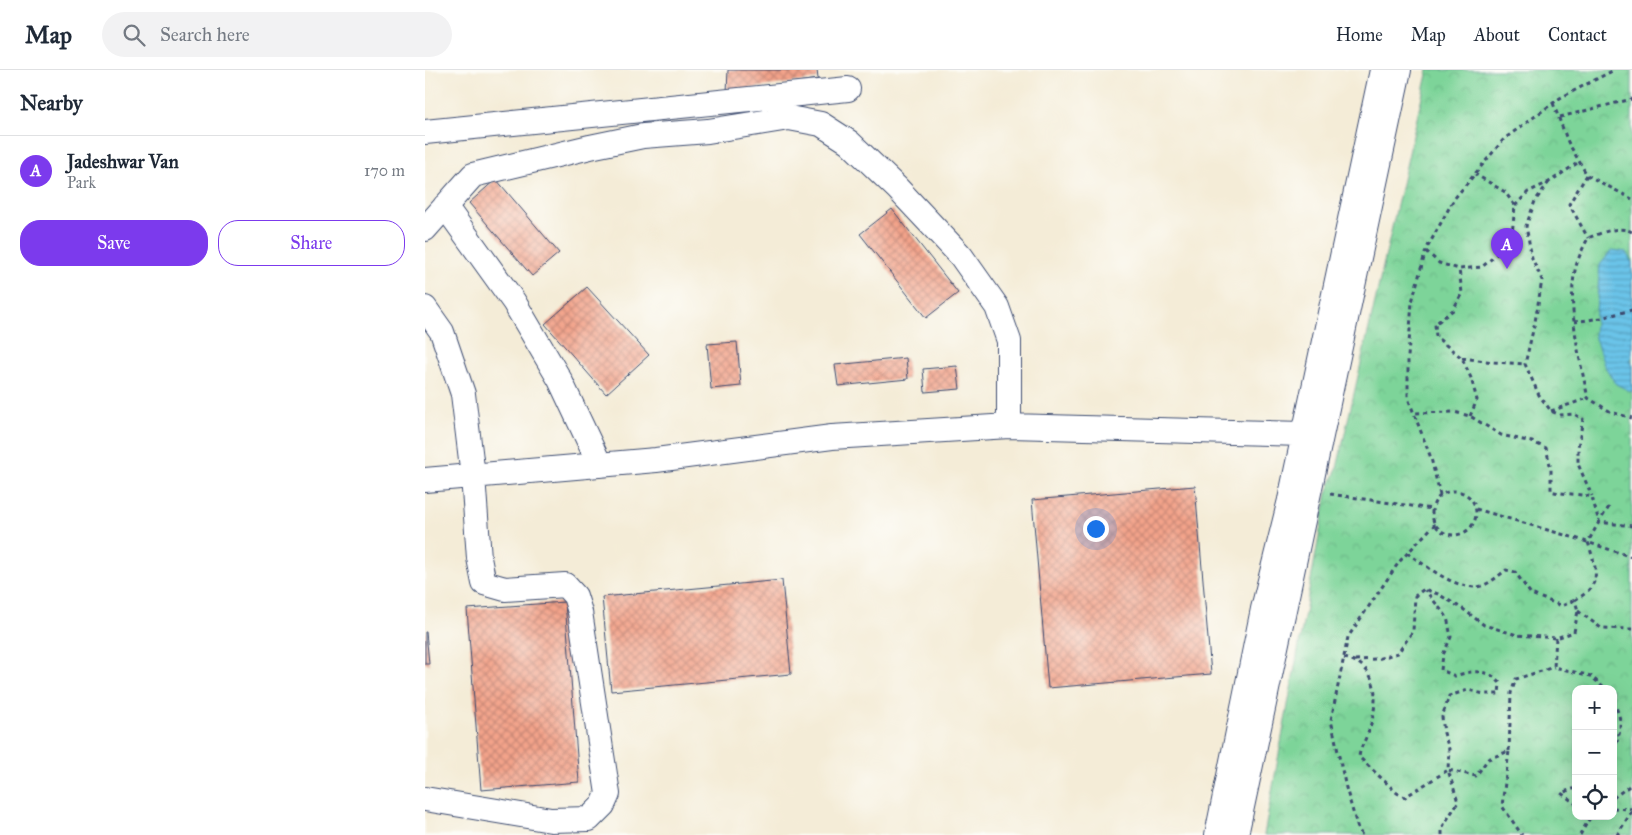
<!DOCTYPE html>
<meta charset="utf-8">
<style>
:root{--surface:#fff;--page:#f2f2f3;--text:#1f2937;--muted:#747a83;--line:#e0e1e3;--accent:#7c3aed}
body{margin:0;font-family:"IM FELL Great Primer",serif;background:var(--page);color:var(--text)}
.controls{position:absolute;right:15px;bottom:15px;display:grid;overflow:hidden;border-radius:10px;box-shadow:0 5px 20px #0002}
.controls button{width:45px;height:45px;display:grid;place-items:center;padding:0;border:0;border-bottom:1px solid var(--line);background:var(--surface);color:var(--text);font:25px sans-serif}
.you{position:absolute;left:670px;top:458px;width:18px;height:18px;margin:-12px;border:4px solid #fff;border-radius:50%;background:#1a73e8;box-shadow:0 0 0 8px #1a73e833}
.badge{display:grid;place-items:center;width:32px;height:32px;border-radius:50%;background:var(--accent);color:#fff;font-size:16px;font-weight:700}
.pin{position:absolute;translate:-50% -41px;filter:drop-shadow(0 1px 2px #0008)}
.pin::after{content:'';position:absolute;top:26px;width:18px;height:15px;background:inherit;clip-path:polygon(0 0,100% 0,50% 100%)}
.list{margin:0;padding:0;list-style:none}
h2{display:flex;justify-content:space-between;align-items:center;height:65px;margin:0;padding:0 20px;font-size:21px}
h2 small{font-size:16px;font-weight:400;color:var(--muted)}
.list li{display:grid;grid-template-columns:32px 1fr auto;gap:15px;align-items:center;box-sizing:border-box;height:70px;padding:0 20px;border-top:1px solid var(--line)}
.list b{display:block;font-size:19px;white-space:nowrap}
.list p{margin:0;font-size:16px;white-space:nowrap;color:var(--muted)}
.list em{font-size:16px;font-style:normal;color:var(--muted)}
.actions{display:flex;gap:10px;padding:15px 20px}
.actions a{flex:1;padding:11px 0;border:1px solid var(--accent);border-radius:20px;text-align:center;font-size:18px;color:var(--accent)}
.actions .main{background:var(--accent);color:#fff}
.icon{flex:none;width:28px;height:28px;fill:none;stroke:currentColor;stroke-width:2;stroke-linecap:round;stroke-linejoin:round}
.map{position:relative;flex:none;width:1207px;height:765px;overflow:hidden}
header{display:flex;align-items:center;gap:30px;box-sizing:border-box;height:70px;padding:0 25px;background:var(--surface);border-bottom:1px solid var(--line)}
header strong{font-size:24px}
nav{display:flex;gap:28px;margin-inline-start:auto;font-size:18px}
.search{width:350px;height:45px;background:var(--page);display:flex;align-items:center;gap:12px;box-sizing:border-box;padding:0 18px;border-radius:28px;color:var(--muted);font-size:19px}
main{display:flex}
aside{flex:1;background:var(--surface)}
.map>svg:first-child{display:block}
.park{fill:url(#park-crowns);stroke:#4c827c;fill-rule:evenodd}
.water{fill:url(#water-rules);stroke:#437aa4}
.building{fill:url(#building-cross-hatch)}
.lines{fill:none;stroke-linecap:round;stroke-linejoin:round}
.minor-casing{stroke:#3c4b70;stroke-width:26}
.path{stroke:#3c4b70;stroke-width:3;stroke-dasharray:4 4;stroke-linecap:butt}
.minor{stroke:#fff;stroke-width:24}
</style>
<header>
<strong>Map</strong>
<div class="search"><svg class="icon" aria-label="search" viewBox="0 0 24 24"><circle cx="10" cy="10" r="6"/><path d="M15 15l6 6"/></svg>Search here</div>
<nav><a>Home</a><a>Map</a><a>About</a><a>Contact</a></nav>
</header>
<main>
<aside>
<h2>Nearby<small></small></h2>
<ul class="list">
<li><span class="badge">A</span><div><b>Jadeshwar Van</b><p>Park</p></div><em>170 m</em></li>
</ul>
<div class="actions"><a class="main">Save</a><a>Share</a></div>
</aside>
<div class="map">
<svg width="1207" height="765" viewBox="0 0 1207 765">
<defs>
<pattern id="park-crowns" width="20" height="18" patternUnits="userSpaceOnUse" patternTransform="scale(1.25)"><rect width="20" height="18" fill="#7dd499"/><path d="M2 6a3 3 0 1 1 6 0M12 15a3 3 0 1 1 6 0" fill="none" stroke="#6bb686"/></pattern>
<pattern id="water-rules" width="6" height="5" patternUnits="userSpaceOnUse" patternTransform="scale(1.25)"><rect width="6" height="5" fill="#6bc4e9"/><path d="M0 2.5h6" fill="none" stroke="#57a0c0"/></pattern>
<pattern id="building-cross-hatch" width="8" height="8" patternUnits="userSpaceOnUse" patternTransform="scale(1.25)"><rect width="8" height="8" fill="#f3a38a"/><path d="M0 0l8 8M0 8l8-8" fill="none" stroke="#c48574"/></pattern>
</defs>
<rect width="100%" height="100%" fill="#fdfcf7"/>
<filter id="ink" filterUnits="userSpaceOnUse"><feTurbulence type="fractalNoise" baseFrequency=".02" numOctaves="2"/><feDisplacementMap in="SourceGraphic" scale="10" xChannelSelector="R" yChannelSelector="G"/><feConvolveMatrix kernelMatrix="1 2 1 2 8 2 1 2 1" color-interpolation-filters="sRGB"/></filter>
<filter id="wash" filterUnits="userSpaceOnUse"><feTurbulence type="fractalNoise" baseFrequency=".0096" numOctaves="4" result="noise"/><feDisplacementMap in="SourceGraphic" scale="20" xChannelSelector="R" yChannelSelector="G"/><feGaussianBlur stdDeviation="1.12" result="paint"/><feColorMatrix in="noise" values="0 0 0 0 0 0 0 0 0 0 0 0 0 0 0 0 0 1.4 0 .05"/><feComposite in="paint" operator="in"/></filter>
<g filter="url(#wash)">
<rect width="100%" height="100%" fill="#f4ecd7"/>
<path class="park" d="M1003,0H1207V765H839L902,423L912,398ZM1151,619H1188V746H1151Z"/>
<path class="water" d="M1187,180L1201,182L1207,193V284L1205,291L1207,295V322L1191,314L1179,295L1169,265L1175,195Z"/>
<g id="blocks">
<path class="building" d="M303,0H392L393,9L302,22Z
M71,109L134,183L107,206L44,133Z
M467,139L533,223L501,248L435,164Z
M162,217L224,285L181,324L120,254Z
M312,272L316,316L286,319L282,274Z
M481,288L483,309L413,316L410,295Z
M532,296L535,319L500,322L498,299Z
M770,416L786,604L623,618L607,430Z
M357,510L366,604L186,621L177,527Z
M140,532L154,712L56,720L42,539Z
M0,562H1L4,594H0Z"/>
</g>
</g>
<g filter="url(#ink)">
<use href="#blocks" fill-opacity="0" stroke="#3c4b70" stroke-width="1"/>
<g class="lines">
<defs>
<path id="minor" d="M0,62L423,19
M20,136L89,232L135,310L175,395
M0,159L48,105L165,77L218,66L283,61L364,48L396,54L424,72L472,118L536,186L572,237L584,271V356
M0,238L17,262L38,324L48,406L54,488L59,513L80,519L140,515L150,526L155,542L183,724L178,735L164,749L126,750L0,729
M0,410L231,390L407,367L584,356L879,364
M792,765L838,539L865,430L957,0
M811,765L974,0"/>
</defs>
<use href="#minor" class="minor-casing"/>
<path class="path" d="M1128,33L1143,72L1162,105L1207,129
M1135,47L1207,29
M1162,105L1144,134L1163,168
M1124,112L1110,131L1101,156L1107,188L1117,210L1110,252L1100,294L1114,325L1126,341L1135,345L1149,344L1158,349L1153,377V394L1167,426
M1090,136L1103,122L1124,112L1154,92
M1207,162C1194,155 1176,163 1163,168C1159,176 1155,184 1152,193C1140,230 1155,291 1163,328L1186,342L1207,348
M1001,181L1014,193L1034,199
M1149,252L1176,248L1207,240
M1037,288L1069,292L1100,294
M1126,341L1163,328
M1045,346L1052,330L1046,308L1037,288L1011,267L1010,254L1028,240L1037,223L1034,199L1057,197L1072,184L1087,164L1090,136L1080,122L1050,104
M1007 443a22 22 0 1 1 44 0a22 22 0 1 1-44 0Z
M905,424L1007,439
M1015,425L1006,388L983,328V287L987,232L1001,180L1029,129L1079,69L1135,28L1189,0
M1184,437L1174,452L1207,456
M1051,439L1150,468L1207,487
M982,483C1002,496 1026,517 1051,517C1061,517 1073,506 1081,500L1090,502L1106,524L1137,536L1150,530
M1153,541L1176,558L1207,559
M1131,568L1129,597L1166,606L1180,619
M919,588C957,595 954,636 942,665C939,673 935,678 934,687L972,723L980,727L1023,700L1024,679L1019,663L1017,647L1024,626L1043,620L1059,624H1074L1075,613C1064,599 1047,600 1030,606L1016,600L1018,585L1026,567L1022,547L1000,520
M930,590L952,589L973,583L988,561L990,526L999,519L1013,524L1038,539L1059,555L1092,565L1131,568L1149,562L1153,541L1150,530C1179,514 1171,499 1163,472L1174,452L1167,427C1153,423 1140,425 1126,421V399L1121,378L1107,372L1076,365L1045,346L1029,342L989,343
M1188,631C1197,649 1197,656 1191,675L1188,677
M1084,681L1086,623L1091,609L1129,597
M1151,718L1136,723L1151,734
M1188,728L1207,714
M1188,738L1207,739
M937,765L933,759L921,718L906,650L923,567L974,492L1010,454
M1017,765V758L1033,732L1023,700L1051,706L1063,689L1084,681L1077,736L1097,765
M1155,765L1166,746
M1192,765L1207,741"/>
<use href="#minor" class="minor"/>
</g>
</g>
</svg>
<div class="controls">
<button>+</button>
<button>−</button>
<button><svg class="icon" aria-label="locate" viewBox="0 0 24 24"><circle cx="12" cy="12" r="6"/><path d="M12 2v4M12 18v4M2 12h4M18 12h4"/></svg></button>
</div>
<div class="you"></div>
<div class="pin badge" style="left:1082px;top:199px">A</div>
</div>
</main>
